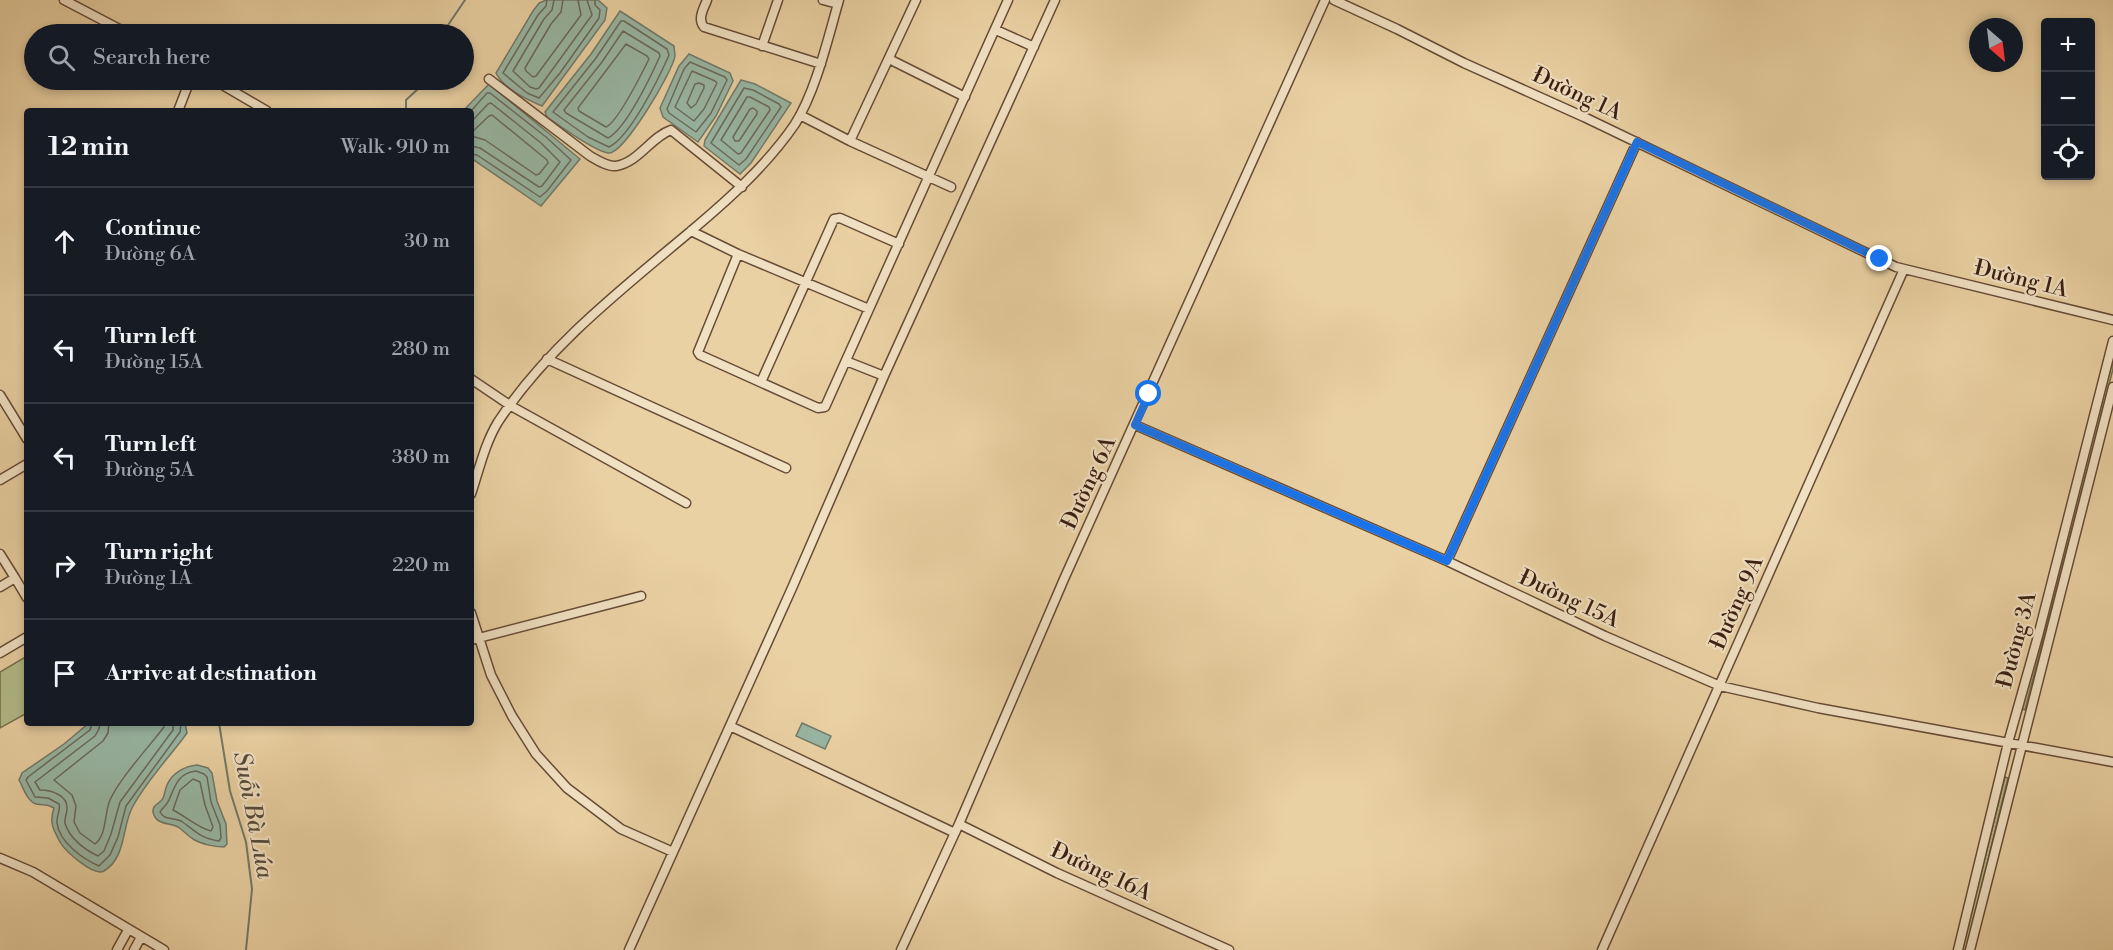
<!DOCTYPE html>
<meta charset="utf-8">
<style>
:root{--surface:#171b24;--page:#20242c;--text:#f1f3f6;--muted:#9ea1a6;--line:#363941}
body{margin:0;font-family:"Libre Bodoni",serif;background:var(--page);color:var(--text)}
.controls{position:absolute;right:18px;top:18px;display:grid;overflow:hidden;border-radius:6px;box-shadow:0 3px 9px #0003}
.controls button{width:54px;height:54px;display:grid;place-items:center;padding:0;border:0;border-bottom:2px solid var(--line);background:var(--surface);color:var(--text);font:30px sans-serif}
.compass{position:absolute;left:1969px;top:18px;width:54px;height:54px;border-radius:50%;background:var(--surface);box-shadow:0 3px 9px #0003;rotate:152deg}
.stop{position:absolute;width:18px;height:18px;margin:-14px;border:4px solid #1a73e8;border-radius:50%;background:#fff}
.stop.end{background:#1a73e8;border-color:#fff;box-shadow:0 2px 6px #0008}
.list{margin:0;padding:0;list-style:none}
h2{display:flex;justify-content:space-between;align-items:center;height:78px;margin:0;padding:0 24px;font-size:26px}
h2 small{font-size:20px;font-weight:400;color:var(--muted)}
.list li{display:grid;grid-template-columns:39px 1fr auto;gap:18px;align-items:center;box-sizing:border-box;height:108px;padding:0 24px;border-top:2px solid var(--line)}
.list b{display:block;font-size:22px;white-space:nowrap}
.list p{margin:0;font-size:20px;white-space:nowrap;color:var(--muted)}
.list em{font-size:20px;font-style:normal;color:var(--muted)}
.icon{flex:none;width:33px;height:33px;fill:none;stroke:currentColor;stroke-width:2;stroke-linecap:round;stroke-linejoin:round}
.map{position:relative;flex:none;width:2113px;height:950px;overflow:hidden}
.search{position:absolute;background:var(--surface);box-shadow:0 3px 9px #0003;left:24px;top:24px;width:450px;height:66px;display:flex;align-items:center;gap:15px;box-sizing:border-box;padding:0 21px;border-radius:33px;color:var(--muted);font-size:22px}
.panel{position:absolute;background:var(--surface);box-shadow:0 3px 9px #0003;left:24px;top:108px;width:450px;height:618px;border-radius:6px}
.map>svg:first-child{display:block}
.green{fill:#b2bd89;stroke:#766e4e;stroke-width:1.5}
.water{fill:#98b7a5;stroke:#727a6a;stroke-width:1.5}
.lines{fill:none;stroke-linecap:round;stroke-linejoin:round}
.shore{stroke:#696a5c;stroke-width:1.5}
.stream{stroke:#727a6a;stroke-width:2}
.minor-casing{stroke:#664b36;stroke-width:11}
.minor{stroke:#f1e1c3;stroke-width:8}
.route{stroke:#1a73e8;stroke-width:8}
.labels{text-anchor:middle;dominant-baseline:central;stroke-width:4.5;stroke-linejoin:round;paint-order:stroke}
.street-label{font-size:22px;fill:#3a1e12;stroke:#f1e1c3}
.water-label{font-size:24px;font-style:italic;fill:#564c3e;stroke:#f1e1c3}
</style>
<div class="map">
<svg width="2113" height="950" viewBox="0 0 2113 950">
<rect width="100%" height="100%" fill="#ead1a3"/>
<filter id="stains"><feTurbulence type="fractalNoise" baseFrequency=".00333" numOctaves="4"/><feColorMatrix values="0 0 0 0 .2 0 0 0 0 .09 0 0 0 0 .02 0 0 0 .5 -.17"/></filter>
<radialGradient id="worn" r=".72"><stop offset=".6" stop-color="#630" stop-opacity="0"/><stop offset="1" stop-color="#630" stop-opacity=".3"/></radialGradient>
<path class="green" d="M2113,359V369L2025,710L2022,709Z
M27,656V713L0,728V672Z
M2005,777L2008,778L1966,950H1962Z"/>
<path class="water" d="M546,0H598L607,8L605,20L542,106C526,99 504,89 496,73L533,11L539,3Z
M620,11L674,46C674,49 675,52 675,56C673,71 623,156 608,153C594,151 560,126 547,117L545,112L591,54Z
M689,54L730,73L733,81L716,116L698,142L663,117L660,108L679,66Z
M741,80L755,84L791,103L751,163L740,174L704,146L705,140Z
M489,84L580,159L541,206L471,158V111H463Z
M89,723H185L187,733C169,758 146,781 132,808C122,827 126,858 104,871C94,877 65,851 60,842C53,829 49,822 54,808C45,803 44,806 36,804C27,801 23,787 19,780L22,773L64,744Z
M802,723L831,736L825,749L796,736Z
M197,765L208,768L212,773L217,801L226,824L227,844L224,847C214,847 201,844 193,839C188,836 184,831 178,827C170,822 156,826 153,812C152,804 161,804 163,798C165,794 165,789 167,785C172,773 185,766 197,765Z"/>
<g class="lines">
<path class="shore" d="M547,0L546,6L538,15L503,73L527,93L539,98L560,73L599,18L600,10L595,5V0
M554,0L552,10L544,19L513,71L530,87L536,89L539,88L592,15L587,0
M563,0L561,12L551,24L525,68L526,71L533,77L536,76L581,15L578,0
M621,21H624L667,49L669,55C659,78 630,137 609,147L588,137L553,112L596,58Z
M623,31L659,53L660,56C651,76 626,129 608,138L566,113L564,110L602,62Z
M626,44L647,56L649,59C642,73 618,122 606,127L579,111L578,108Z
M690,62L725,77L727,80L711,113L696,132L669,113L667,109L684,69Z
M692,71L715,81L717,83L704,109L694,121L675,107Z
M699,83L704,85V88L696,104L691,108L687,103L695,84Z
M744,88L753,90L779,104L781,107L746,159L739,165L711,143Z
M747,97H750L769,107L770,110L741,153L738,154L721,140Z
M753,108L757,111V114L739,141H735L733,137L750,109Z
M471,111L487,93H490L546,137L571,160L547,191L540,197L477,155L471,154
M471,122L488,104L491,103L541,143L560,162L542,186L539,187L480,148L471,146
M471,133L489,116L492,115L547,160L548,163L539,174L536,175L485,140L471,136
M92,723L90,730L28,777L26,780L35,797L48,798L59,804C61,811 56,816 57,823C59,842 83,859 99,866L110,855L118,837L126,806L180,732L181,723
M100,723L99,729L95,736L35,782L40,790C51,790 68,795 67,809C67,814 64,818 65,823C69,838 85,850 98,856L104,851L111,834L120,802L173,730V723
M109,723L108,733L103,741L54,780L72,795L76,806L74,822L80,833L95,844C107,835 104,814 110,800C120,778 148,748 164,727V723
M196,771L204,774L207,777L211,802L220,825L221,838L219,841C199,838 196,831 181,821C173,817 165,821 160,812C162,808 167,805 169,800C175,786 178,773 196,771Z
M193,779L200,782L205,805L213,827L211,831C198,828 185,816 173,810L180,790Z"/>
<path class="stream" d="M442,34L465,0
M406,111V100L419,88L422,80
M219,723L230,791L246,842L252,889L246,950"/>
<defs>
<path id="minor" d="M64,0L129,34
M707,0C704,8 697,19 704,27L821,64
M823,0L838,4
M1334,0L1397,29L1464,63L1584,117L1896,267L2113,320
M996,30L1034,47
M762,46L778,0
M889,59L965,97
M489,79L590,156C597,160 608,167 616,166C639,162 651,137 671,130L742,187
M214,80L267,111
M178,111L190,80
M800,115L850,141L951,187
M850,141L916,0
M691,231L738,254L869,309
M738,254L698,352L700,355L818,408L825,407L1008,0
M547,359L786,468
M846,361L884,376
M471,379L511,406L686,503
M761,382L834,219L840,218L899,244
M0,395L27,439
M1135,425L1447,561L1605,636L1720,686L1818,708L2113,762
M0,480L27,464
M471,494C479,470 485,443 498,422C548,346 622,289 691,231C729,199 767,165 795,124C816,91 828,38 839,0
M0,554L15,578
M1447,561L1637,142
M0,587L15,578L27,598
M471,613L491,675L512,716L536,754L567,788L621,829L673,852
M471,640L641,596
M0,653L27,637
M730,726L955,833
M959,824L1057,873L1229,950
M0,858L33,872L164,950
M117,950L128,930
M134,950L141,937
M629,950L792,588L884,376L1055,0
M901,950L959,824L1064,579L1325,0
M1602,950L1904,269
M1958,950L2008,743L2038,636L2113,341
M1970,950L2113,387"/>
</defs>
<use href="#minor" class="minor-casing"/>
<use href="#minor" class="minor"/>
</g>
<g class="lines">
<path class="route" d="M1149,394L1135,425L1447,561L1637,142L1880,259"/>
</g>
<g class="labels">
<g class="street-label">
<text transform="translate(1577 94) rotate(25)">Đường 1A</text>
<text transform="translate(2021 279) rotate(14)">Đường 1A</text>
<text transform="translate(1089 483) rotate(-65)">Đường 6A</text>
<text transform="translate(1569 599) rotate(25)">Đường 15A</text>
<text transform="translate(1737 603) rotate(-66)">Đường 9A</text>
<text transform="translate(2017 640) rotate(-75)">Đường 3A</text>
<text transform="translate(1101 872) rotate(25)">Đường 16A</text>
</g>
<g class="water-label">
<text transform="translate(253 815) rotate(79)">Suối Bà Lúa</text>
</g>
</g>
<rect width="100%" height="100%" filter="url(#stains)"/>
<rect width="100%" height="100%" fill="url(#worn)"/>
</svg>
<div class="controls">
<button>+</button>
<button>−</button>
<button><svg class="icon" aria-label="locate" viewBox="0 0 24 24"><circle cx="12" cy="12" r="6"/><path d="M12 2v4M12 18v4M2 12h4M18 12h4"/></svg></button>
</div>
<svg class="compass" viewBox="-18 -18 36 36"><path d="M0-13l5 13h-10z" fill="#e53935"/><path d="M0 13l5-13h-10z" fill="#9ea1a6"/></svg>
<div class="stop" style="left:1149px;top:394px"></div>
<div class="stop end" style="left:1880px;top:259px"></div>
<div class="search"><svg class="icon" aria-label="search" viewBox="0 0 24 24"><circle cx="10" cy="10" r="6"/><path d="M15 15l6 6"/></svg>Search here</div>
<section class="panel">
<h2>12 min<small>Walk · 910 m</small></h2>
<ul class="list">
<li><svg class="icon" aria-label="ahead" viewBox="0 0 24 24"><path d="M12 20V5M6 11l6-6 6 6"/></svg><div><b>Continue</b><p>Đường 6A</p></div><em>30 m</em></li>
<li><svg class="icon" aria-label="left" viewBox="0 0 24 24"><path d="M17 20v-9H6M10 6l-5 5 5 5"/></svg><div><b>Turn left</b><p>Đường 15A</p></div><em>280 m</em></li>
<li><svg class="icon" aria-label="left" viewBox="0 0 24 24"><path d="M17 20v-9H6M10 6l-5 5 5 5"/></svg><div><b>Turn left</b><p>Đường 5A</p></div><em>380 m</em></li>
<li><svg class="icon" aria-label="right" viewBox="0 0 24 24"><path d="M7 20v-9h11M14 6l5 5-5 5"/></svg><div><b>Turn right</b><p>Đường 1A</p></div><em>220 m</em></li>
<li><svg class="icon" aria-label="arrive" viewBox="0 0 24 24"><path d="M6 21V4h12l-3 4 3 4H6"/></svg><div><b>Arrive at destination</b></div></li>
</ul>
</section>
</div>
